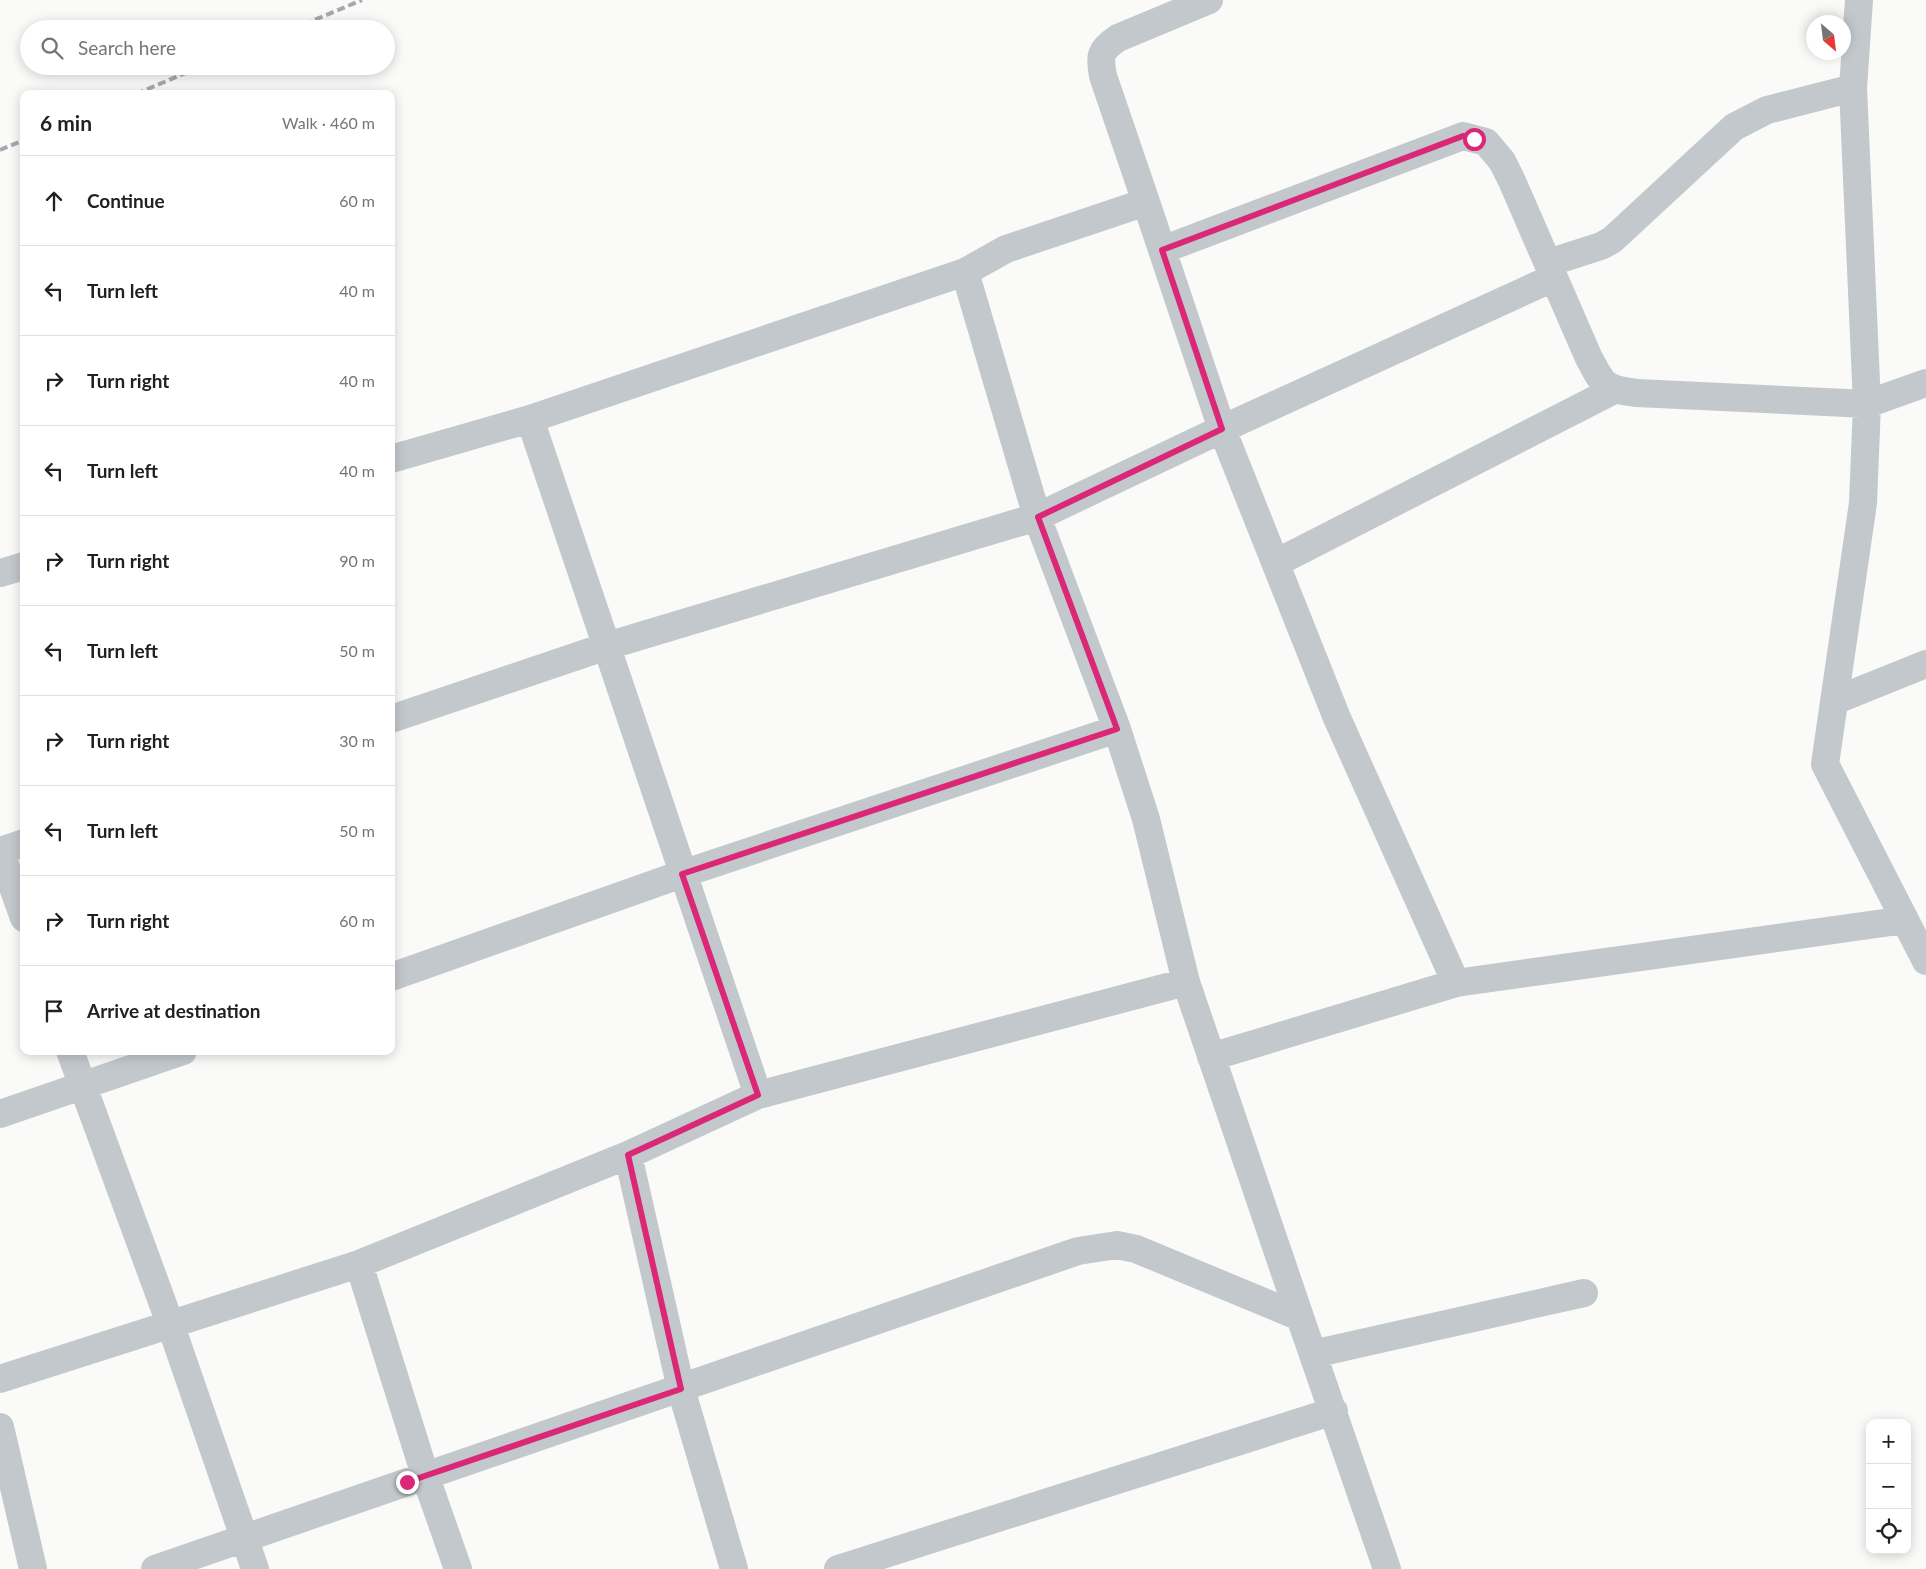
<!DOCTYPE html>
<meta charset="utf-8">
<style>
:root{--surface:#fff;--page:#f2f2f2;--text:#202124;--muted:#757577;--line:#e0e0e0}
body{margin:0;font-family:Lato,sans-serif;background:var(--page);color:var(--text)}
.controls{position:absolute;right:15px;bottom:15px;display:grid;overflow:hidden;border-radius:10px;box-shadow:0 2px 12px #0003}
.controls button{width:45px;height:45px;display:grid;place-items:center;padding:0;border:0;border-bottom:1px solid var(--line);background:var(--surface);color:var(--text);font:25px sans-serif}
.compass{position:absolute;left:1806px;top:15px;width:45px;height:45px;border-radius:50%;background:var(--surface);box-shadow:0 2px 12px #0003;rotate:152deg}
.stop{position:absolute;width:15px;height:15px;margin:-11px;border:4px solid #db2777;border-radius:50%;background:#fff}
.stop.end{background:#db2777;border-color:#fff;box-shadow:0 1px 5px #0008}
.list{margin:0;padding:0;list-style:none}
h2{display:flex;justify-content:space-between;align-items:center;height:65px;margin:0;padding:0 20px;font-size:21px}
h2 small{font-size:16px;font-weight:400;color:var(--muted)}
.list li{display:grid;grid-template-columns:32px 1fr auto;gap:15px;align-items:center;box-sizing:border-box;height:90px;padding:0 20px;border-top:1px solid var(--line)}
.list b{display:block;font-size:19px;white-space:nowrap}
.list em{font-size:16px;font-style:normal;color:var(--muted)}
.icon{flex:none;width:28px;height:28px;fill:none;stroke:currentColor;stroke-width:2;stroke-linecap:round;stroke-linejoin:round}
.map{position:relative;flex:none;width:1926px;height:1569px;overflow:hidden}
.search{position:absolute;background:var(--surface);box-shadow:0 2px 12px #0003;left:20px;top:20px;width:375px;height:55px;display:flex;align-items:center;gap:12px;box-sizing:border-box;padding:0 18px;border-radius:28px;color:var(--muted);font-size:19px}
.panel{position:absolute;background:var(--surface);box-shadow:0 2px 12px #0003;left:20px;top:90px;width:375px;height:965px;border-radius:10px}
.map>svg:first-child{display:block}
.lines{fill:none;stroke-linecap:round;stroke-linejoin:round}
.minor{stroke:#c3c8cc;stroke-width:28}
.rail{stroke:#a2aab0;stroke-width:4;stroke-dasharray:8 4;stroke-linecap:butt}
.route{stroke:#db2777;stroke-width:6}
</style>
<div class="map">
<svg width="1926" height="1569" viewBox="0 0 1926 1569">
<rect width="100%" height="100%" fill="#fafaf8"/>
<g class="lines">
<path class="minor" d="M1859,0L1853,88L1867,404L1863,503L1825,764L1926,961
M1146,202L1103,76C1099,56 1100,50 1118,38L1209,0
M1162,250L1463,136L1486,142L1502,161L1512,181L1588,356C1603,385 1604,389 1637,393L1867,404L1926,383
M1548,263L1601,246L1612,240L1734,127L1767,110L1853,88
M530,419L758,1095L1186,982
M391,459L530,419L965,272
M1276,563L1614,390
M0,573L24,566
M1834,701L1926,664
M391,719L607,646L1037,517L1222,429L1553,278
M0,851L24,918
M0,851L24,843
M391,977L682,874L1117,729
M70,1051L171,1326L255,1569
M1211,1057L1456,983
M0,1114L183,1051
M359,1264L425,1475L458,1569
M1313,1354L1584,1293
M0,1379L359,1264L628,1155
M0,1427L33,1569
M155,1569L1078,1251L1117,1245L1136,1249L1300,1317
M734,1569L681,1389L628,1155L758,1095
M838,1569L1334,1411
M1387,1569L1300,1317L1186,982L1146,819L1117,729L1037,517L965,272L1006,249L1146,202L1222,429L1337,718L1456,983L1905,920"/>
<path class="rail" d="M293,29L362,0
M136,94L202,66
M0,150L24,140"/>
</g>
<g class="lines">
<path class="route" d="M407,1482L681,1389L628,1155L758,1095L682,874L1117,729L1038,517L1222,429L1162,250L1463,136L1474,139"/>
</g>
</svg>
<div class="controls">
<button>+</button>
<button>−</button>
<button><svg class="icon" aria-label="locate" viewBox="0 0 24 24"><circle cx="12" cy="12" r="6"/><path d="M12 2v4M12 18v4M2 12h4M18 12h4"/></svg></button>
</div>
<svg class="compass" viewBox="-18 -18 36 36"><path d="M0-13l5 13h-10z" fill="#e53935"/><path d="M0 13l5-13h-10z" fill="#757577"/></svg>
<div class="stop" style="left:1474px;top:139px"></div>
<div class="stop end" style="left:407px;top:1482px"></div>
<div class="search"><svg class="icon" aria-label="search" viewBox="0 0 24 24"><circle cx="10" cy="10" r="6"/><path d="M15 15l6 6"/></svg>Search here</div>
<section class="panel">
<h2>6 min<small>Walk · 460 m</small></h2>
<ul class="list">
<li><svg class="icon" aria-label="ahead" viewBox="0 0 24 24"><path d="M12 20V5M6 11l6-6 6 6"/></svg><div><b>Continue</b></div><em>60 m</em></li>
<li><svg class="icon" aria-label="left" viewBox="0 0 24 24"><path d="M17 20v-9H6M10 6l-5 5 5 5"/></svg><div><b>Turn left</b></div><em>40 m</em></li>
<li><svg class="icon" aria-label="right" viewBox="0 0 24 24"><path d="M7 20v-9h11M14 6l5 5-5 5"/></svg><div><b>Turn right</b></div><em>40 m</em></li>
<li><svg class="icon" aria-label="left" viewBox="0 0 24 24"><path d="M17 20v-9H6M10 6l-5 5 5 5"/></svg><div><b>Turn left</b></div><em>40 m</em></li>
<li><svg class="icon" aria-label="right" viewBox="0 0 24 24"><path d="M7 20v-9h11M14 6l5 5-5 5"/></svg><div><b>Turn right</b></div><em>90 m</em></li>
<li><svg class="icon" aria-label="left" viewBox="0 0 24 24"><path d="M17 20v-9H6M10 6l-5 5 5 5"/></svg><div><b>Turn left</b></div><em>50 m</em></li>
<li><svg class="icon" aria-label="right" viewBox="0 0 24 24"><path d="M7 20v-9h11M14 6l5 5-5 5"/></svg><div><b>Turn right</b></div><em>30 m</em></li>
<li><svg class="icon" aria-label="left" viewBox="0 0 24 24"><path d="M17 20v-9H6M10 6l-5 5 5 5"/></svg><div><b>Turn left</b></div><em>50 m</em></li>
<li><svg class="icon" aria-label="right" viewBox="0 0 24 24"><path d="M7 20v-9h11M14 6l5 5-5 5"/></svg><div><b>Turn right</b></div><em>60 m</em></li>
<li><svg class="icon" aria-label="arrive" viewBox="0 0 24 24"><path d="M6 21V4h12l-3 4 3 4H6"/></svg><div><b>Arrive at destination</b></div></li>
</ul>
</section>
</div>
